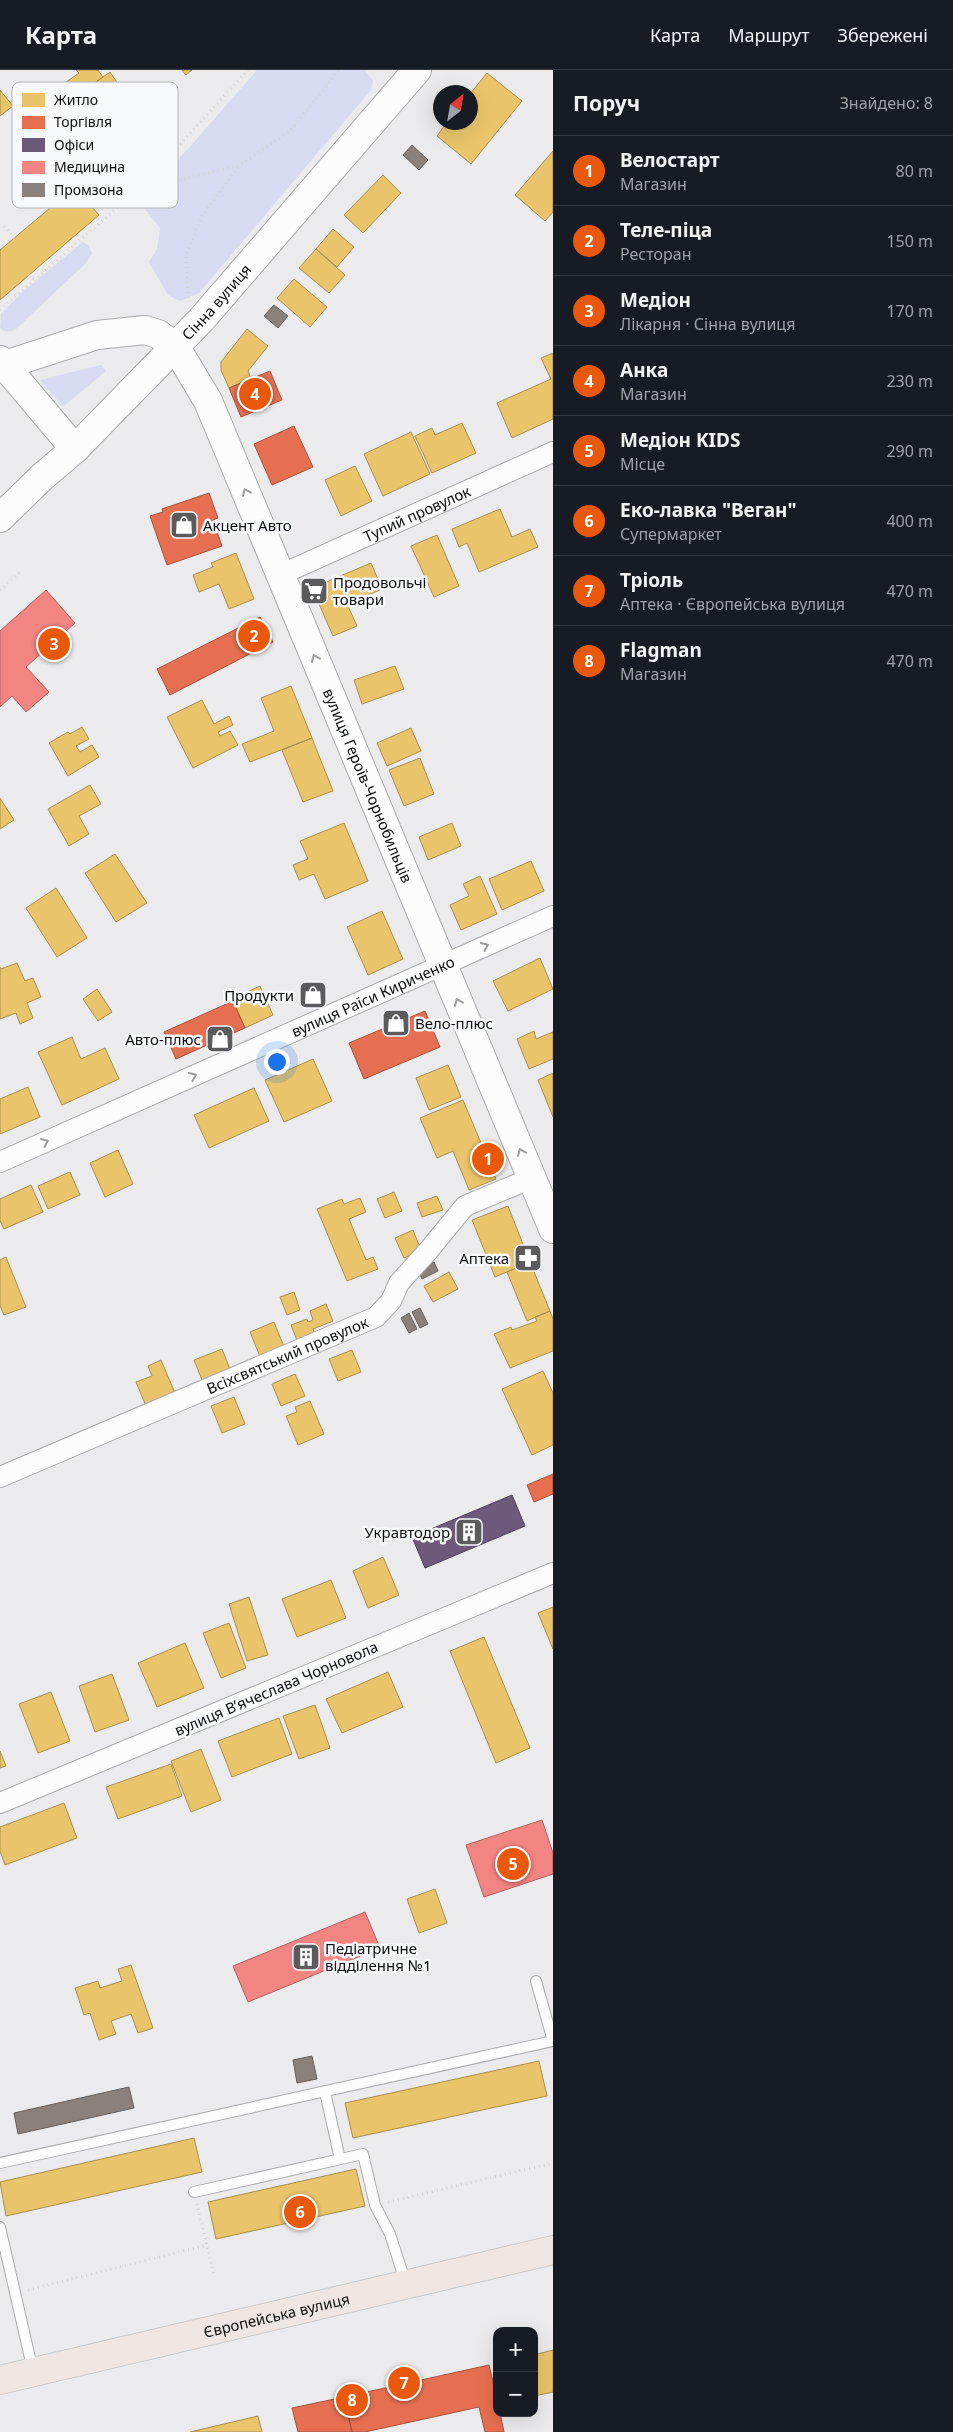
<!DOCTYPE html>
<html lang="uk">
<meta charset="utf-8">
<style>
:root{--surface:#171b24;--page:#20242c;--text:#f1f3f6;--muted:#9ea1a6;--line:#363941;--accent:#ea580c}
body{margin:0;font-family:"Noto Sans",sans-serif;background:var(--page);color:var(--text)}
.controls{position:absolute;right:15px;bottom:15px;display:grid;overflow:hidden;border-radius:10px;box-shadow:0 5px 20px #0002}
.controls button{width:45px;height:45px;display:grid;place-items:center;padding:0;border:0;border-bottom:1px solid var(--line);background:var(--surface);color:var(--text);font:25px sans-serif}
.compass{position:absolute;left:433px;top:15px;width:45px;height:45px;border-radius:50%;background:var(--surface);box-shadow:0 5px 20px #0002;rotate:31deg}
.you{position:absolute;left:276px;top:991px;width:18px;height:18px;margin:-12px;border:4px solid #fff;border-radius:50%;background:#1a73e8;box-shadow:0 0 0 8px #1a73e833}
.badge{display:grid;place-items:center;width:32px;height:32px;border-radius:50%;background:var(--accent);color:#fff;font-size:16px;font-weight:700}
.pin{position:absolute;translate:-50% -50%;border:2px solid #fff;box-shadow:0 1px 5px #0006}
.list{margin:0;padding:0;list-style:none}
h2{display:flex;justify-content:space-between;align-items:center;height:65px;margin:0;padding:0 20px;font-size:21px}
h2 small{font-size:16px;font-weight:400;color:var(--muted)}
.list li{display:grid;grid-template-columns:32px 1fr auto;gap:15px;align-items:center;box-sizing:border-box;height:70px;padding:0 20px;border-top:1px solid var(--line)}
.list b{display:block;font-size:19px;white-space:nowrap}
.list p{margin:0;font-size:16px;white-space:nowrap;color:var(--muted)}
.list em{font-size:16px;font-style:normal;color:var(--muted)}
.map{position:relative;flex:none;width:553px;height:2362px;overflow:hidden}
header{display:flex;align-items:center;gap:30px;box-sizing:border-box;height:70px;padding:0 25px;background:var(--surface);border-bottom:1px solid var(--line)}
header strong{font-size:24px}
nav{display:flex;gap:28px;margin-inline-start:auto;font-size:18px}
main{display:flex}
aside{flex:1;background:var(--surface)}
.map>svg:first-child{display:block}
.green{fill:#d7daf1}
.homes{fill:#e9c46a;stroke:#a78d4f}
.shops{fill:#e76f51;stroke:#a6523d}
.offices{fill:#6d597a;stroke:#50425a}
.health{fill:#f28482;stroke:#ad6160}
.industry{fill:#8a817c;stroke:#645e5b}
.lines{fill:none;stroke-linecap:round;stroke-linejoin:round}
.lane-casing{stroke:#a9aaab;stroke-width:12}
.street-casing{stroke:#a9aaab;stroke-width:22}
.secondary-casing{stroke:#a9aaab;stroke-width:30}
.primary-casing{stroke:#c7c8c9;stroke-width:30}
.path{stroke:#d4d4d4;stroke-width:3;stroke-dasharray:1 4;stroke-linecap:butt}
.lane{stroke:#fcfcfc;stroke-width:10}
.street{stroke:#fcfcfc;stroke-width:20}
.secondary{stroke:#fcfcfc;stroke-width:28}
.primary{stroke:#eee6e3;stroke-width:28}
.oneway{stroke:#9c9d9d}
.labels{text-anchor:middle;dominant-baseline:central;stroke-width:5;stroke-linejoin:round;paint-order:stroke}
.street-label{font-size:15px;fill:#0d0e0f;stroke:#f7f8fc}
.poi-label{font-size:15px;fill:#0d0e0f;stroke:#f7f8fc;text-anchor:start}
.key{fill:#f7f8fc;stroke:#b1b2b5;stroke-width:1}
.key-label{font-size:14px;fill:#0d0e0f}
</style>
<header>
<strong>Карта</strong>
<nav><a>Карта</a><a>Маршрут</a><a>Збережені</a></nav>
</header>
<main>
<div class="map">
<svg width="553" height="2362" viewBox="0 0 553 2362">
<rect width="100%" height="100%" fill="#ebebed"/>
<path class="green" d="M257,0H365L373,11L371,20L199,223L180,231L168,225L149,192L157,179L160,158L137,129L188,79Z
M83,172L88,175L92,183L86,193L16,259C11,262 4,263 0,258L1,244L20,224Z
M101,295L106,301L63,337L40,310Z"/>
<path class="homes" d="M76,0H98L103,7L62,36L52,22L79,3Z
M182,0H192L186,5Z
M110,2L131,33L96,57L75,27Z
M487,3L522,31L471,94L437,66L447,52H470V24Z
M0,20L13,36L0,46Z
M553,81V142L545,151L515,125Z
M383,105L401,123L363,163L344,145Z
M75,117L99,145L0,230V180Z
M333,159L354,177L337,197L316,179Z
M316,179L345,205L329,223L299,198Z
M294,209L327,237L310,257L277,228Z
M247,259L268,276L248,301L251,309L229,318L221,300V292Z
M553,283V349L512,368L497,333L551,309L541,288Z
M462,353L476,383L432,403L415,366L432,358L435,365Z
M411,362L430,404L383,426L364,384Z
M355,396L372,431L341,446L325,410Z
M500,439L512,467L530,459L538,477L479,502L467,473L459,477L452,459Z
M437,465L459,516L434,527L411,476Z
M236,483L254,529L229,539L219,514L199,522L193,505L213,497L211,493Z
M371,493L382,519L347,534L357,556L333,566L312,518Z
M395,596L404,619L362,634L354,610Z
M291,616L312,668L250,692L242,674L274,661L261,628Z
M202,630L214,654L229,646L233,655L218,662L220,666L230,661L238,675L193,698L167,647Z
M82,657L89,669L76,676L80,682L92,675L99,687L68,706L49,673L68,662L70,664Z
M411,658L421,681L387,696L377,673Z
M312,668L333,721L303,732L282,680Z
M420,688L434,724L404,736L389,700Z
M90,715L101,734L79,746L89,764L69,776L48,739Z
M0,728L14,750L0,759Z
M344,753L368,811L325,829L314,804L299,810L293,795L308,789L300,771Z
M452,753L461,776L428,790L419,767Z
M115,784L147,833L116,852L85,803Z
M531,791L544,821L502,840L489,809Z
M480,806L497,844L461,860L450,835L469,826L463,814Z
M56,818L87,868L57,887L26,838Z
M382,841L403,889L368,905L347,857Z
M540,888L553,919L508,941L493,911Z
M17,893L25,911L33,908L41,927L27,933L33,948L20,954L16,943L0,949V897L1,899Z
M260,916L273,945L245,958L232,929Z
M97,919L112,942L98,951L83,929Z
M534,961L536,969L553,962V989L529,999L517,969Z
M72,967L81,989L105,978L119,1009L62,1035L38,982Z
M313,989L332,1031L284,1052L265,1010Z
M448,995L461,1027L429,1040L416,1008Z
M553,1003V1047L538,1010Z
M28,1017L40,1047L0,1064V1029Z
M254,1018L269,1051L209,1078L194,1045Z
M463,1030L496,1109L469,1120L453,1081L437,1088L420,1048Z
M118,1080L133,1114L105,1127L90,1093Z
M70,1102L80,1125L48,1139L38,1116Z
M31,1115L43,1142L4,1159L0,1151V1129Z
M394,1122L402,1141L385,1148L377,1129Z
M437,1126L443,1140L422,1147L417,1133Z
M360,1128L366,1142L349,1149L366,1190L373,1187L378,1199L347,1211L317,1139L342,1129L344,1134Z
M508,1136L530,1192L495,1207L472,1150Z
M413,1160L421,1180L404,1188L395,1168Z
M6,1187L26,1237L4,1245L0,1236V1190Z
M530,1192L550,1241L527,1251L507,1202Z
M449,1202L458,1219L433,1232L424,1216Z
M294,1222L300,1240L287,1245L280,1227Z
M326,1234L333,1251L313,1259L316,1266L298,1273L291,1255L307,1249L308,1252L313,1250L310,1241Z
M550,1241L553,1249V1281L510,1298L494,1264L511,1257L512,1260L537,1251L535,1247Z
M274,1252L285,1279L261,1289L250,1262Z
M222,1279L232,1304L204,1315L194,1290Z
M352,1280L361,1302L338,1311L329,1289Z
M161,1290L175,1323L146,1336L136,1312L152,1306L148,1296Z
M543,1301L553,1323V1375L532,1385L502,1319Z
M295,1304L305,1326L281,1336L272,1314Z
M234,1327L245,1354L222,1363L211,1336Z
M310,1331L324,1364L298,1375L286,1346L297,1342L295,1337Z
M383,1487L399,1525L368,1538L353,1501Z
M331,1510L346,1548L297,1567L282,1529Z
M249,1527L268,1585L247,1591L229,1534Z
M553,1537V1579L538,1543Z
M229,1553L246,1598L221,1608L203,1563Z
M484,1567L530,1678L496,1693L450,1581Z
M185,1573L204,1618L157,1637L138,1593Z
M388,1602L403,1637L342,1663L326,1629Z
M112,1604L129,1650L95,1662L79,1616Z
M51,1622L70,1671L38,1683L19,1634Z
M315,1635L330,1678L299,1689L283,1646Z
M279,1648L292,1684L232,1707L218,1671Z
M201,1679L221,1730L191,1742L171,1691Z
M0,1681L6,1696L0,1698Z
M171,1694L182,1726L118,1749L106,1717Z
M64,1733L77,1768L5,1795L0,1781V1757Z
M435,1819L447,1853L419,1863L407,1829Z
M131,1895L153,1958L138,1963L131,1944L111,1951L116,1964L99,1970L90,1943L84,1945L75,1918L98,1911L100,1918L122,1911L118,1899Z
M539,1991L547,2026L353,2068L345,2033Z
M194,2068L202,2102L6,2146L0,2112Z
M356,2099L365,2136L216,2169L208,2132Z
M553,2280V2322L534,2326V2285Z
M258,2346L262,2362H190Z"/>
<path class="shops" d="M270,301L282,330L241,347L229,318Z
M294,356L313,397L272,415L254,374Z
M209,423L218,448L213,450L222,476L167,495L150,446L163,442L162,439Z
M260,547L273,572L170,625L157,599Z
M319,919L322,925L307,931L305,925Z
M233,931L245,958L176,989L164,962Z
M425,941L440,977L364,1009L349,973Z
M553,1404V1424L534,1432L527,1415Z
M489,2295L497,2328V2343H500L504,2362H485L479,2337L365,2362H352L344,2327Z
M344,2327L352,2362H298L292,2338Z"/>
<path class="offices" d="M512,1425L525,1456L425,1498L412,1467Z"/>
<path class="health" d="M46,520L75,553L26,597L49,622L26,642L12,626L0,637V561Z
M542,1750L553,1783V1804L484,1827L466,1775Z
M365,1842L380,1878L248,1932L233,1896Z"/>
<path class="industry" d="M412,75L428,90L419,100L403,85Z
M274,235L288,246L278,258L264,246Z
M434,1192L438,1201L422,1209L418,1200Z
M420,1238L428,1254L420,1258L412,1242Z
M409,1243L417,1259L409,1263L401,1248Z
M312,1986L317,2009L297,2013L293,1990Z
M129,2017L134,2038L18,2064L14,2043Z"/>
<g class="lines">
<defs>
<path id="lane" d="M536,1911L553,1971
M325,2022L340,2089
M0,2093L553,1971
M194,2122L363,2084L375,2135L390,2164L406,2214
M0,2157L33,2301"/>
<g id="street">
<path id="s1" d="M280,505L553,382"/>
<path id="s2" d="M0,1092L553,846"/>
<path id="s3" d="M0,1407L376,1247L391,1231L399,1213L428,1181L465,1136L532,1108"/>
<path d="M0,1733L553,1503"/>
</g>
<g id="secondary">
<path d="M0,290L75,379"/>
<path id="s4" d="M5,295L97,265L145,260L158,264L175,276L208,331L553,1159"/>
<path id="s5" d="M0,448L42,407L75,379L201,250L417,0"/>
</g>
<g id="primary">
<path id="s6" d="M0,2310L553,2180"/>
</g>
</defs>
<use href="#lane" class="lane-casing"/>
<use href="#street" class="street-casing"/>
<use href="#secondary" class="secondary-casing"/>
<use href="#primary" class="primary-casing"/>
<path class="path" d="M140,119L240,95L290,61L339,0
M42,124L52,136
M4,156L14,168
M29,205L34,210
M188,228L186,185L202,146L239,96
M0,240L139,119L248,0
M0,520L22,501
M388,2132L553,2093
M197,2134L214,2205
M28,2220L207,2175"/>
<use href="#lane" class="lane"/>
<use href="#street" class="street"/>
<use href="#secondary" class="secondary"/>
<use href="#primary" class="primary"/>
</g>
<defs><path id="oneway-chevron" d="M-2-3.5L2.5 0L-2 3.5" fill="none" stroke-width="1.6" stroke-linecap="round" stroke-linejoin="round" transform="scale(1.25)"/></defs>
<g class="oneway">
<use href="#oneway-chevron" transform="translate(246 422) rotate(-113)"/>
<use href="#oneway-chevron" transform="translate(315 588) rotate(-113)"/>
<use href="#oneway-chevron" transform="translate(485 876) rotate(-24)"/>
<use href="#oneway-chevron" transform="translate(458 932) rotate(-113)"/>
<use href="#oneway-chevron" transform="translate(193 1006) rotate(-24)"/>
<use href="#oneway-chevron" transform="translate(45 1072) rotate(-24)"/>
<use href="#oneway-chevron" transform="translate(521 1082) rotate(-113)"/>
</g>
<defs>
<symbol id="shop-square" viewBox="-11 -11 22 22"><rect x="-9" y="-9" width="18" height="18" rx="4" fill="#5b5b5d" stroke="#f7f8fc"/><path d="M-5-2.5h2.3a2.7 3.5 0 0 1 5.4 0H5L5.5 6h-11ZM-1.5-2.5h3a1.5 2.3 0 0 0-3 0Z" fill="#fff"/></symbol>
<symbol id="supermarket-square" viewBox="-11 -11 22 22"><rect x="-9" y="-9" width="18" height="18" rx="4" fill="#5b5b5d" stroke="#f7f8fc"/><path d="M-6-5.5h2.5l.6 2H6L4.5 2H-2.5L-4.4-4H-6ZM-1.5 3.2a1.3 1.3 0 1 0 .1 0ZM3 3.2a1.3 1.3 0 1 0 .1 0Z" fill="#fff"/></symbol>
<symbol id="pharmacy-square" viewBox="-11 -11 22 22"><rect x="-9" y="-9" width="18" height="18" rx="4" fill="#5b5b5d" stroke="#f7f8fc"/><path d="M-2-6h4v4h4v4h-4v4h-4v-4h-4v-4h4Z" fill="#fff"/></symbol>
<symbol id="building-square" viewBox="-11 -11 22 22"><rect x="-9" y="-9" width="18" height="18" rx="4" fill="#5b5b5d" stroke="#f7f8fc"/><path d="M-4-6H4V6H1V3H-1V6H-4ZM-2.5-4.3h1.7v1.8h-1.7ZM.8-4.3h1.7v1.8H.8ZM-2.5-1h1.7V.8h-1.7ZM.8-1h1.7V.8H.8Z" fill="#fff"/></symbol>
</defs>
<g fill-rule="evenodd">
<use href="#shop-square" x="168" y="439" width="32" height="32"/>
<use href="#supermarket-square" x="298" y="505" width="32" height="32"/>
<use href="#shop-square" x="297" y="909" width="32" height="32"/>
<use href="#shop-square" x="380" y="937" width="32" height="32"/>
<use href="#shop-square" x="204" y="953" width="32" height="32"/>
<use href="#pharmacy-square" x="512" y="1172" width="32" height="32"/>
<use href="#building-square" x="453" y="1446" width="32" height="32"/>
<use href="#building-square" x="290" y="1871" width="32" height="32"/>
</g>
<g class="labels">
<g class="street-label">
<text stroke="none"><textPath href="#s5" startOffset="306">Сінна вулиця</textPath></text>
<text stroke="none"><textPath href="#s1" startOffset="150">Тупий провулок</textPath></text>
<text stroke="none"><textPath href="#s4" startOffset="660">вулиця Героїв-Чорнобильців</textPath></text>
<text stroke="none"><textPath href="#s2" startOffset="408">вулиця Раїси Кириченко</textPath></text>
<text stroke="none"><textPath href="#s3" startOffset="312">Всіхсвятський провулок</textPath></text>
<text transform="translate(276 1618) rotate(-23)">вулиця Вʼячеслава Чорновола</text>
<text stroke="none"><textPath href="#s6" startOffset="284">Європейська вулиця</textPath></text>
</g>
<g class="poi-label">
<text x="203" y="455">Акцент Авто</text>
<text x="333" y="512">Продовольчі<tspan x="333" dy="17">товари</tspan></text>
<text x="294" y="925" text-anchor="end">Продукти</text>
<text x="415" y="953">Вело-плюс</text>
<text x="201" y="969" text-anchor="end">Авто-плюс</text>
<text x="509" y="1188" text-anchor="end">Аптека</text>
<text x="450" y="1462" text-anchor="end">Укравтодор</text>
<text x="325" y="1878">Педіатричне<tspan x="325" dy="17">відділення №1</tspan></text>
</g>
</g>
<rect x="12" y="12" width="166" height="126" rx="8" class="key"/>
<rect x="22" y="23" width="23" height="14" fill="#e9c46a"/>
<rect x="22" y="46" width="23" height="13" fill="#e76f51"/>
<rect x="22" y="68" width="23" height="14" fill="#6d597a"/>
<rect x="22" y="91" width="23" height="13" fill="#f28482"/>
<rect x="22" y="113" width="23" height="14" fill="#8a817c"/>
<g class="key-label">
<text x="54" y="35">Житло</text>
<text x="54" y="57">Торгівля</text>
<text x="54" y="80">Офіси</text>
<text x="54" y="102">Медицина</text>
<text x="54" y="125">Промзона</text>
</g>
</svg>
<div class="controls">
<button>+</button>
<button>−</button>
</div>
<svg class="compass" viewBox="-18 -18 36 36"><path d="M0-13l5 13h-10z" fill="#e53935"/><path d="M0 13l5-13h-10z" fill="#9ea1a6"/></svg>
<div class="you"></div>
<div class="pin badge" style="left:488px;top:1089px">1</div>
<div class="pin badge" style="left:254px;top:566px">2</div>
<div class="pin badge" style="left:54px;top:574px">3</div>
<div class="pin badge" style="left:255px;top:324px">4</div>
<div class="pin badge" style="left:513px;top:1794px">5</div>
<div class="pin badge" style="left:300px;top:2142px">6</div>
<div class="pin badge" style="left:404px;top:2313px">7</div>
<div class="pin badge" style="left:352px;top:2330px">8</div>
</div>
<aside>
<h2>Поруч<small>Знайдено: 8</small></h2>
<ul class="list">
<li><span class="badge">1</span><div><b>Велостарт</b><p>Магазин</p></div><em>80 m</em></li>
<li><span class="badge">2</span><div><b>Теле-піца</b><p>Ресторан</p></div><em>150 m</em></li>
<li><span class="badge">3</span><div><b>Медіон</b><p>Лікарня · Сінна вулиця</p></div><em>170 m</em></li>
<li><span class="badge">4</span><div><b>Анка</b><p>Магазин</p></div><em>230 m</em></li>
<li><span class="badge">5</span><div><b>Медіон KIDS</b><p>Місце</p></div><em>290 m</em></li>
<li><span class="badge">6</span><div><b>Еко-лавка &quot;Веган&quot;</b><p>Супермаркет</p></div><em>400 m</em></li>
<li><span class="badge">7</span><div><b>Тріоль</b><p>Аптека · Європейська вулиця</p></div><em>470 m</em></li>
<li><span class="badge">8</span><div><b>Flagman</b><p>Магазин</p></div><em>470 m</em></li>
</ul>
</aside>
</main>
